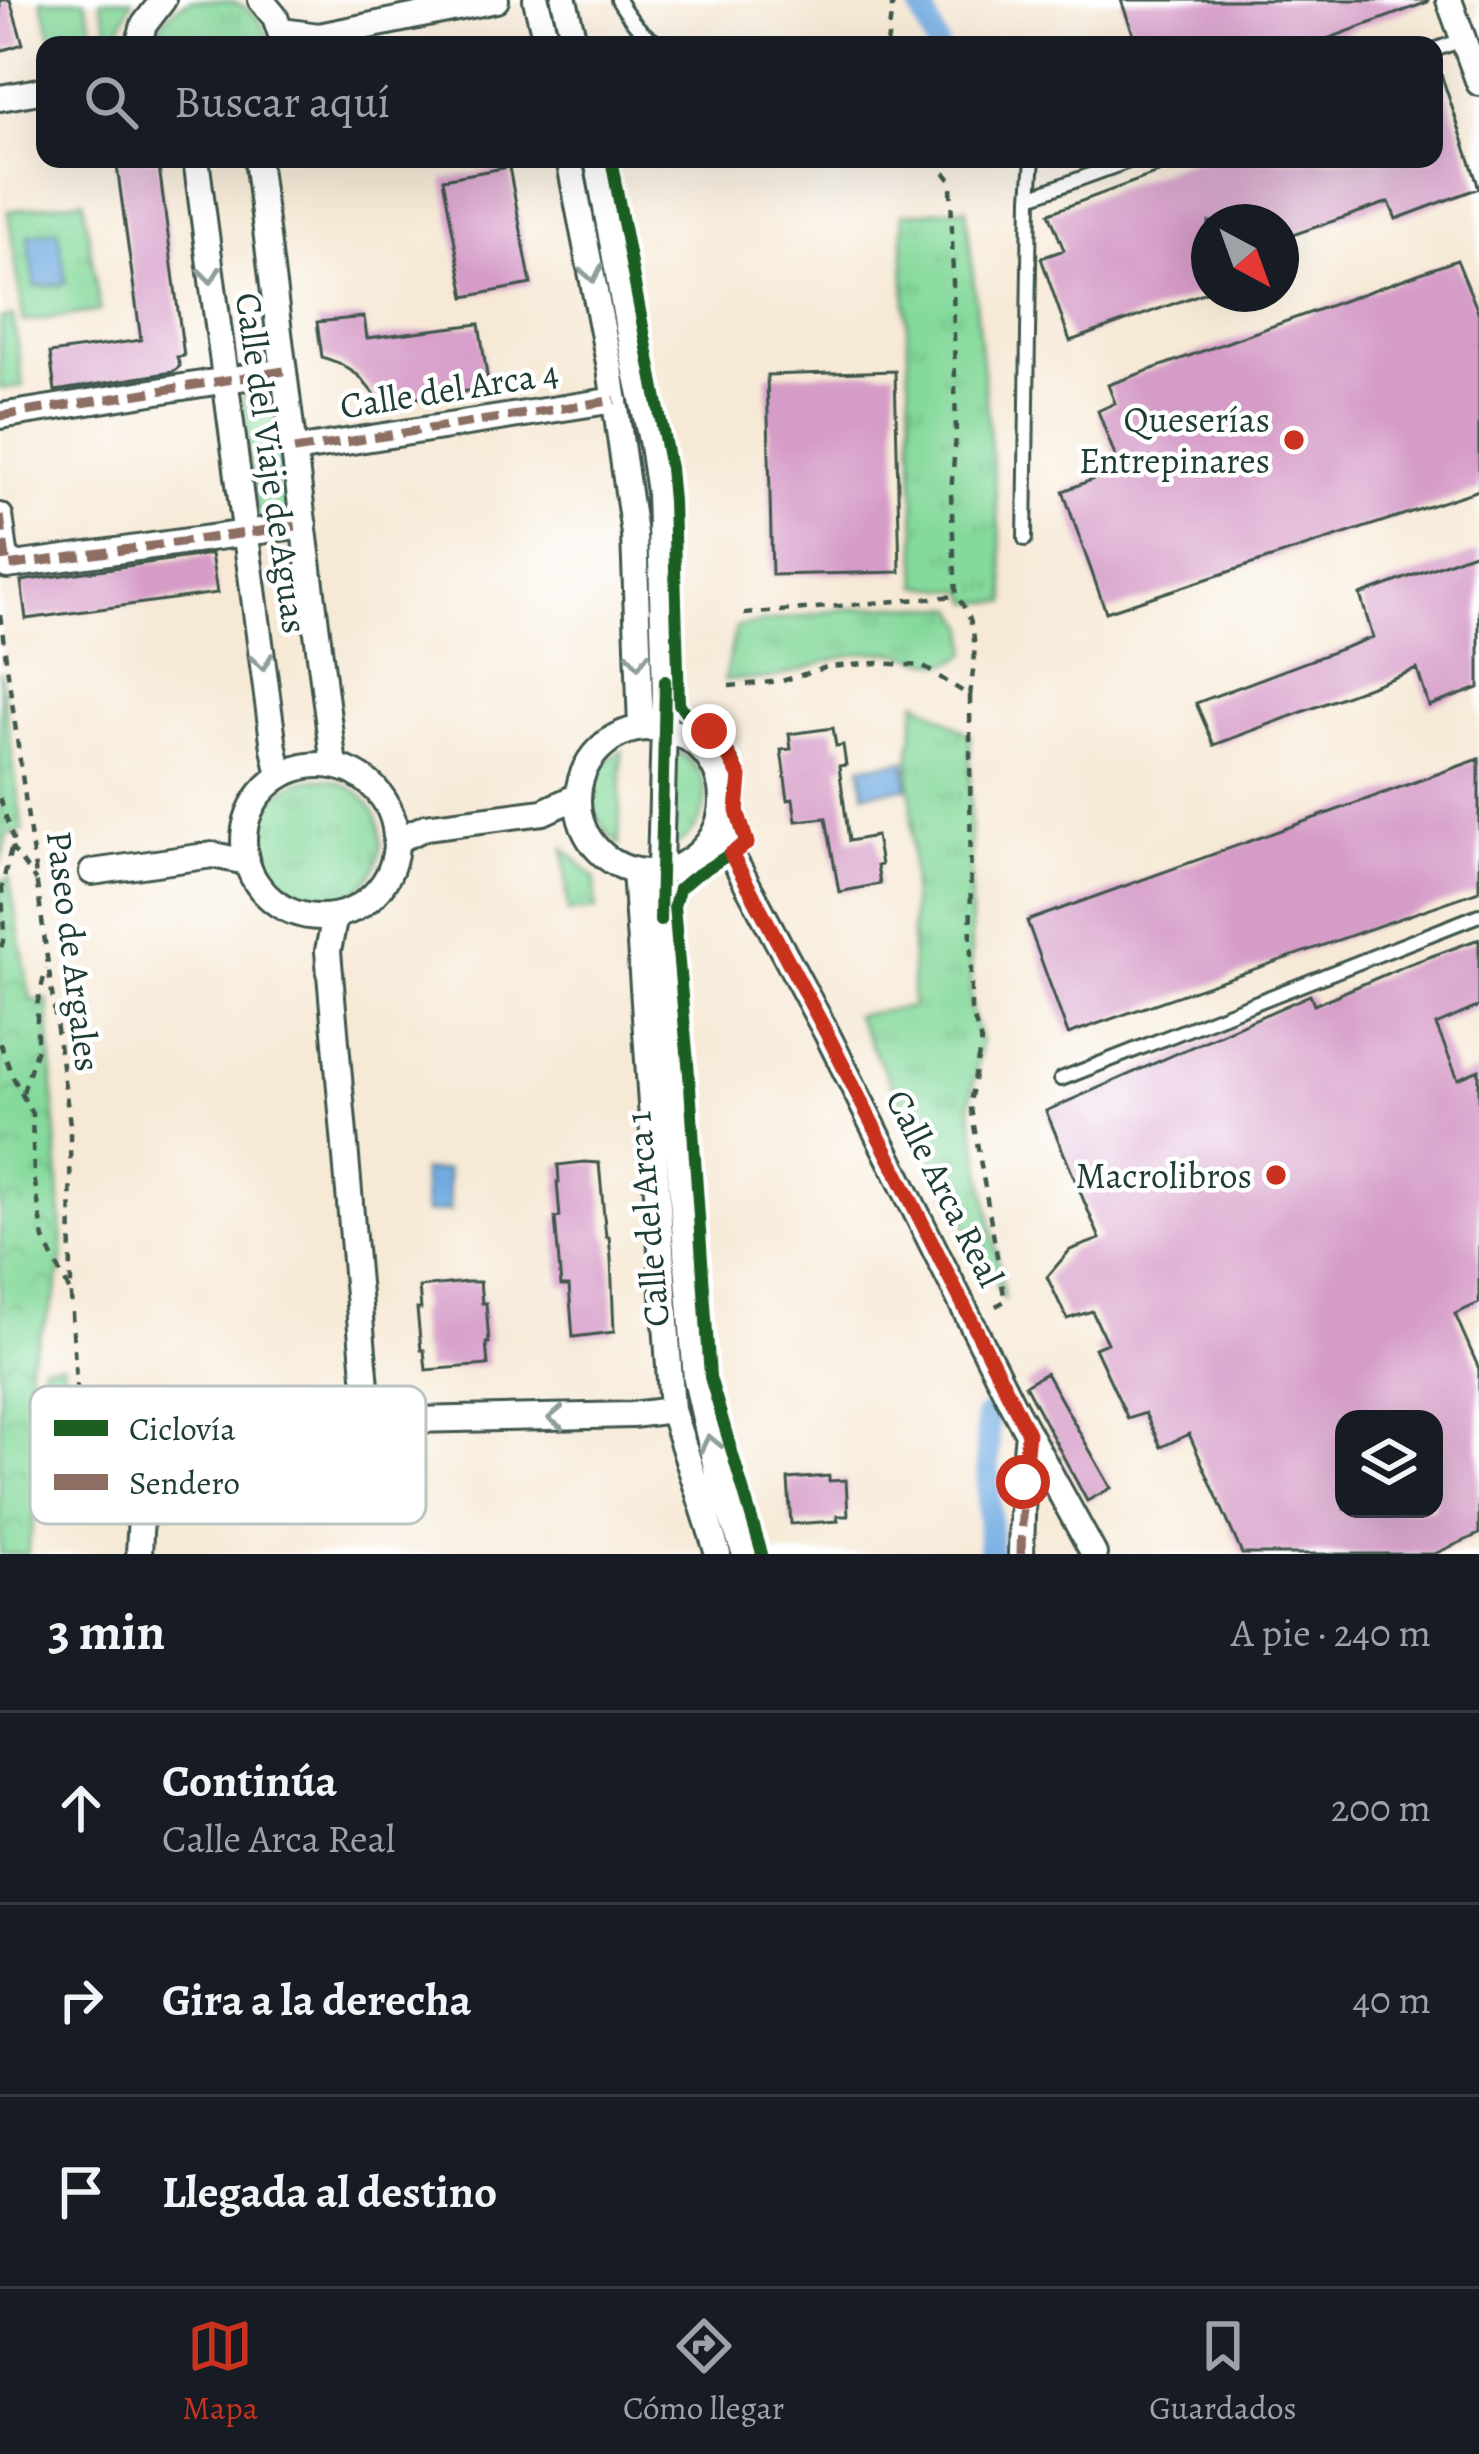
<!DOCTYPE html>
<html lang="es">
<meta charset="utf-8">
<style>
:root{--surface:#171b24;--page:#242831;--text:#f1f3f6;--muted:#9ea1a6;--line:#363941;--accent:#c8321e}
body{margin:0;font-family:Alegreya,serif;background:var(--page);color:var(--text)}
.controls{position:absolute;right:36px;bottom:36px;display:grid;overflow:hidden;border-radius:24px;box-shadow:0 12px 48px #0002}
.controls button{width:108px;height:108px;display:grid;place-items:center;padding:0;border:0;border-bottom:3px solid var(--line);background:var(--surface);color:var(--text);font:60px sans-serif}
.compass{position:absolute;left:1191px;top:204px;width:108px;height:108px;border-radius:50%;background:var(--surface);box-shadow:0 12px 48px #0002;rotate:139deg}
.stop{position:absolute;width:36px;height:36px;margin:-27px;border:9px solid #c8321e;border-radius:50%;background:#fff}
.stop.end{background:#c8321e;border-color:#fff;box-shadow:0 3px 12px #0008}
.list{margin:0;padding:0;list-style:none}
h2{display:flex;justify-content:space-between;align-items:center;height:156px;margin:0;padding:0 48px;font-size:51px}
h2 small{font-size:39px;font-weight:400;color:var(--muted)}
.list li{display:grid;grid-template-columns:78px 1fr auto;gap:36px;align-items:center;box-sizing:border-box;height:192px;padding:0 48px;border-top:3px solid var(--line)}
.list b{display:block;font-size:45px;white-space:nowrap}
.list p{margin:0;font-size:39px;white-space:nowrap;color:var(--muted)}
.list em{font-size:39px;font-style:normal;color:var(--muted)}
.icon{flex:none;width:66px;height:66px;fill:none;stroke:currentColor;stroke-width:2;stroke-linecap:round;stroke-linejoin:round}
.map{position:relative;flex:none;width:1479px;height:1554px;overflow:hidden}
.search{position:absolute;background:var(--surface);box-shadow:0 12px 48px #0002;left:36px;right:36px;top:36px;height:132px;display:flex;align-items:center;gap:30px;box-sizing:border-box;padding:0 42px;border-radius:24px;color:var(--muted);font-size:45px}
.sheet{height:732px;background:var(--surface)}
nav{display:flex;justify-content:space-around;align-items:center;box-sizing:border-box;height:168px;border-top:3px solid var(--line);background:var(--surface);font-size:33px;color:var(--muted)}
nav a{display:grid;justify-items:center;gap:6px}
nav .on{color:var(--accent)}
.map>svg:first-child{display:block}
.grass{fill:url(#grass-tufts);stroke:#528b68;stroke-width:3}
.park{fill:url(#park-crowns);stroke:#528b68;stroke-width:3}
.garden{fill:#85d99b;stroke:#528b68;stroke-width:3}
.water{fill:#70abe1;stroke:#48748a;stroke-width:3}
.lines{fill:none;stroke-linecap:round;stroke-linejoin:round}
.canal{stroke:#70abe1;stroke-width:24}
.building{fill:#d69cc8;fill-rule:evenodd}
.lane-casing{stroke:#3f574c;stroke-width:18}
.street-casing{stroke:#3f574c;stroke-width:30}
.path{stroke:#3f574c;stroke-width:4.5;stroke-dasharray:9 9;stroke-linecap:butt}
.lane{stroke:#fff;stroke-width:12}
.street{stroke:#fff;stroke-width:24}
.quiet{stroke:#8d6e63;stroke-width:9;stroke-dasharray:18 9;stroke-linecap:butt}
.cycleway-casing{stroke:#fff;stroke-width:20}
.cycleway{stroke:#1b5e20;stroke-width:12}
.oneway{stroke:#8f9e9a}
.route{stroke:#c8321e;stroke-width:15}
.poi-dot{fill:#c8321e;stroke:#fff;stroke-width:4.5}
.labels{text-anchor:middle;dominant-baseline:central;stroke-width:9;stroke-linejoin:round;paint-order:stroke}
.street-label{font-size:36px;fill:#1f3d34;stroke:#fff}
.poi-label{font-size:36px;fill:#1f3d34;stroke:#fff;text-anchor:end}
.key{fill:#fff;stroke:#bcc5c2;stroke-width:3}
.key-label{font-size:33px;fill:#1f3d34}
</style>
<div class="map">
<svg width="1479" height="1554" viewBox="0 0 1479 1554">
<defs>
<pattern id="grass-tufts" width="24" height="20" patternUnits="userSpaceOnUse" patternTransform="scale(3)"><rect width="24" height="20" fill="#85d99b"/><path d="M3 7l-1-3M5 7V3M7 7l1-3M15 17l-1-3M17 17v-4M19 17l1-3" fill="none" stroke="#72bb86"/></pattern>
<pattern id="park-crowns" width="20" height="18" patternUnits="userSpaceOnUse" patternTransform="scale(3)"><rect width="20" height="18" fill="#85d99b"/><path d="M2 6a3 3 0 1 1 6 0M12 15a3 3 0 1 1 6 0" fill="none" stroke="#72bb86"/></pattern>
</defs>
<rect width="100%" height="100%" fill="#fff"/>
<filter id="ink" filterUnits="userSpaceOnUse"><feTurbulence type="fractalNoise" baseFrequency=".00833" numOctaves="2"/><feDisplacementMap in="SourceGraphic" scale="24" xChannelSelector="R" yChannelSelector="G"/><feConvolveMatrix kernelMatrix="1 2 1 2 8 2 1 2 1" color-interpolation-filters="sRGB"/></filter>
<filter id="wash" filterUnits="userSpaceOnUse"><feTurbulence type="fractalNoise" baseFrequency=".004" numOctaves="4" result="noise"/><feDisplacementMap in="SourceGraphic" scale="48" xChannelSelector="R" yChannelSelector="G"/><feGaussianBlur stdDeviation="2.7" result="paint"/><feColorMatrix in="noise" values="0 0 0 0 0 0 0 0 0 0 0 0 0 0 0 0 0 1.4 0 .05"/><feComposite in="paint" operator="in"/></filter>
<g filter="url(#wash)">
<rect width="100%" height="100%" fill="#f6e9d5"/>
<path class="grass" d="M100,0H132L115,39L80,45H55L108,29Z
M191,0C235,0 256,0 271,45H153C157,24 171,8 191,0Z
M83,200L100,311L24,322L8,211Z
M966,208L1007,602H971L966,591L918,586L902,214Z
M273,391L290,516L258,521L242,396Z
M895,606L956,608L967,626L968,653C940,676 920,654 889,652C847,649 811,670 771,678C756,680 740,679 724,680L736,627L843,609Z
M917,701L970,735L971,1009L981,1042L970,1103L1005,1301L855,1015L912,1007V810L909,760Z
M674,750C718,769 714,828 672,847Z
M622,751L619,844C587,818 580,771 622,751Z
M257 841a62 62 0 1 1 124 0a62 62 0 1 1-124 0Z"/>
<path class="park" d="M0,671L23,831L7,835L0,865Z
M564,848L595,878L596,910L568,912Z
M9,878L31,1001L48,1000L63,1253L56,1294L29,1362L34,1457L43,1470L27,1554H0V882Z
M63,1364L67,1426L85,1425L87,1442L65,1443V1458L48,1459L43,1365Z"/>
<path class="garden" d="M41,0H85L94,34L54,45Z
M13,316L23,386L0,389V318Z"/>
<path class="water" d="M58,230L66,283L35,287L28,235Z
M905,761L908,788L864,793L861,766Z
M447,1170L450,1211L425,1213L422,1171Z"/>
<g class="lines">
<path class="canal" d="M918,0L937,45
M987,1417L990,1554"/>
</g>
<g id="blocks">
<path class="building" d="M0,0H10L23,44L0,51Z
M1121,0H1428V2L1311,45H1137Z
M1437,62L1479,188L1396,219L1389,202L1281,239V222H1209V291L1070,341L1041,258L1064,250L1049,213L1195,159H1434V63Z
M116,159H158L184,356L177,357L180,366L173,372L55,391L50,353L141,340Z
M509,167L531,284L465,297L443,179Z
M1457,260L1479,314V490L1106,612L1063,491L1120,469L1098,411L1115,403L1108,385Z
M364,317L367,338L479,324L489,388L381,403L359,376L339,363L322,357L317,322Z
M895,371L900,572L772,575L767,375Z
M1479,551V688L1429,706L1417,669L1214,745L1196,703L1373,637L1360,595Z
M211,554L217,593L26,619L21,581Z
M833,728L836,746L843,745L846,765L839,766L849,841L876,836L881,865L877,866L880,884L839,892L826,818L796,821L793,799L788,800L781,750L791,749L789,734Z
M1479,759V891L1068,1034L1027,921Z
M1479,939V1006L1436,1025L1458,1079L1479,1070V1303L1455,1314L1479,1369V1534L1434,1554H1242L1189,1434L1161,1447L1145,1413L1128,1419L1095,1348L1107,1343L1092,1311L1067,1319L1047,1277L1070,1250L1100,1239L1046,1111L1310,995L1314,1005L1407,965ZM1344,1419H1434V1509H1344Z
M584,1162L599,1163L606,1237H609L611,1258L614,1332L573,1337L569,1286H561L555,1218L560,1217L557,1182H559L558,1165Z
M467,1282H480L482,1303H486L489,1343H486L488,1365L426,1370L424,1350H421L417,1309H421L419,1287Z
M1046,1373L1111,1488L1087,1501L1025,1385Z
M829,1476V1481L846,1480L848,1516H837L838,1521L791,1524L788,1479Z"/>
</g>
</g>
<g filter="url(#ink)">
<use href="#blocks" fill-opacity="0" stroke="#3f574c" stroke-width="3"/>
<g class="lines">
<defs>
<path id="lane" d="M618,0C629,18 642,36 662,45
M1434,50L1462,40
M1030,197L1033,159
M1025,539L1030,197L1134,159
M1061,1079L1479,915"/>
<path id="street" d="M261,0L275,17L284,43
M536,0L547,45
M564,0L575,45
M1449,0L1479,83
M282,31L319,36L496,0
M138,45L144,25L163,0
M0,98L45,90
M196,159L274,748L280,776
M257,159L334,766
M569,159L610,368L634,534L641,728
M597,159L635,367L652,445L659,492L665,692L659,903L696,1379L720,1485L745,1554
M0,416L284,371
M294,450L615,400
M0,516L7,566L304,525
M578 800a72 72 0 1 1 144 0a72 72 0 1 1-144 0Z
M244 841a76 76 0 1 1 152 0a76 76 0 1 1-152 0Z
M720,821L731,854L826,1032L1013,1406L1094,1554
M397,840L426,827L543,812L578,796
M635,871L672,1410L718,1554
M92,872L213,855L247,862
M335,916L328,951L369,1421
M139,1554L144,1455L155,1436L170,1430L369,1421L632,1415L672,1410
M1021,1554L1023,1482L1028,1433"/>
</defs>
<use href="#lane" class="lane-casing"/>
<use href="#street" class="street-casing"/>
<path class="path" d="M887,45L893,0
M744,614L956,596L951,492L956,436L951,181L934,159
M0,615L70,1124L71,1296L78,1420L132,1426
M729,686L782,681L827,667L878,663L922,666L970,696C974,659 982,626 956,596
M970,696L971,1009L981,1042L970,1103L1005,1301L988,1310
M0,798L13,840L2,886L4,938L0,951
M11,847L36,881
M0,1043L13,1077L32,1114L34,1177L44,1239L71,1294
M23,1092L37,1048V1005L46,969"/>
<use href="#lane" class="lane"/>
<use href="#street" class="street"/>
<path class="quiet" d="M0,416L284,371
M294,450L615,400
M0,516L7,566L304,525
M1021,1554L1023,1482L1028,1433"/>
<defs>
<path id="cycleway" d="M611,159L670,468L673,501L679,704C696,729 733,743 739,777C741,783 738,790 738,796C737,814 740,827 747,843L692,878L679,889L674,906L690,1086L710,1377L762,1554
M660,921L665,681"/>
</defs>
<use href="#cycleway" class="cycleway-casing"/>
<use href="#cycleway" class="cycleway"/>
</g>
<defs><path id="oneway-chevron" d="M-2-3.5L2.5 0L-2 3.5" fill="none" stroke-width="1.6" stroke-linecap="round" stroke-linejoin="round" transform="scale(3)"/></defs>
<g class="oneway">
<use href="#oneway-chevron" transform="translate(592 274) rotate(79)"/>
<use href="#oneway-chevron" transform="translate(210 275) rotate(83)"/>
<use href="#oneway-chevron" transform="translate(638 660) rotate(88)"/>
<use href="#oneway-chevron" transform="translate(262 662) rotate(82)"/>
<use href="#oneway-chevron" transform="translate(556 1418) rotate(178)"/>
<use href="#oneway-chevron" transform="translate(710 1443) rotate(-103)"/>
</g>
</g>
<g class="lines" filter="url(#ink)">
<path class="route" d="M709,731L725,750L740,777L737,811L747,843L731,854L826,1032L1028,1433L1023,1482"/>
</g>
<g class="poi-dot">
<circle cx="1294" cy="440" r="12"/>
<circle cx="1276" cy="1175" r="12"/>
</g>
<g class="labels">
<g class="street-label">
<text transform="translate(449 389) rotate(-9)">Calle del Arca 4</text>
<text transform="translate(272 463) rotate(82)">Calle del Viaje de Aguas</text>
<text transform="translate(74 951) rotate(83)">Paseo de Argales</text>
<text transform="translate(945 1188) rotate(63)">Calle Arca Real</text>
<text transform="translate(647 1219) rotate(-95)">Calle del Arca 1</text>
</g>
<g class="poi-label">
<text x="1270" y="419">Queserías<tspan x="1270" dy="41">Entrepinares</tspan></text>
<text x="1252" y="1175">Macrolibros</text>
</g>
</g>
<rect x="30" y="1386" width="396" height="138" rx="18" class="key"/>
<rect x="54" y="1420" width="54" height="16" fill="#1b5e20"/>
<rect x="54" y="1474" width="54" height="16" fill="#8d6e63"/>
<g class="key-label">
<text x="129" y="1440">Ciclovía</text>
<text x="129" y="1494">Sendero</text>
</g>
</svg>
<div class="controls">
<button><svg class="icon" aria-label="layers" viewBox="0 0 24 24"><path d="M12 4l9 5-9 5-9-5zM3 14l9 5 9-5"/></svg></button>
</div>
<svg class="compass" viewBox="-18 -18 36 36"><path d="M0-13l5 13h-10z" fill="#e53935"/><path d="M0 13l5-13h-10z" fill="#9ea1a6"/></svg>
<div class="stop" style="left:1023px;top:1482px"></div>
<div class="stop end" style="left:709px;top:731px"></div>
<div class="search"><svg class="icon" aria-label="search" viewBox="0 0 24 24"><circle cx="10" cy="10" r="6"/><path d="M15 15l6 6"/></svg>Buscar aquí</div>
</div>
<section class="sheet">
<h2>3 min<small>A pie · 240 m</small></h2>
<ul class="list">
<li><svg class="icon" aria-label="ahead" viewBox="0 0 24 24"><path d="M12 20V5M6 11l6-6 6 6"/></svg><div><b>Continúa</b><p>Calle Arca Real</p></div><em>200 m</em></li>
<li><svg class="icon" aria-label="right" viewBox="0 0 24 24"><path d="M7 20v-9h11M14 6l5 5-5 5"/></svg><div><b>Gira a la derecha</b></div><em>40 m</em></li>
<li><svg class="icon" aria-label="arrive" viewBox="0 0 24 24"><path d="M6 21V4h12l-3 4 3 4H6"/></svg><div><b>Llegada al destino</b></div></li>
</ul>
</section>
<nav>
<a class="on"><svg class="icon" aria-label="map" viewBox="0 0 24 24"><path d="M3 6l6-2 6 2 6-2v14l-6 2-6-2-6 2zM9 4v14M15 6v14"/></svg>Mapa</a>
<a><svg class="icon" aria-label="directions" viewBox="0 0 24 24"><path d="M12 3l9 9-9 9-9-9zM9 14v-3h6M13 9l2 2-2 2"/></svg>Cómo llegar</a>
<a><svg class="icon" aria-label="saved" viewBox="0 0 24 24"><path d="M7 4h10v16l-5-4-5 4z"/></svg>Guardados</a>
</nav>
